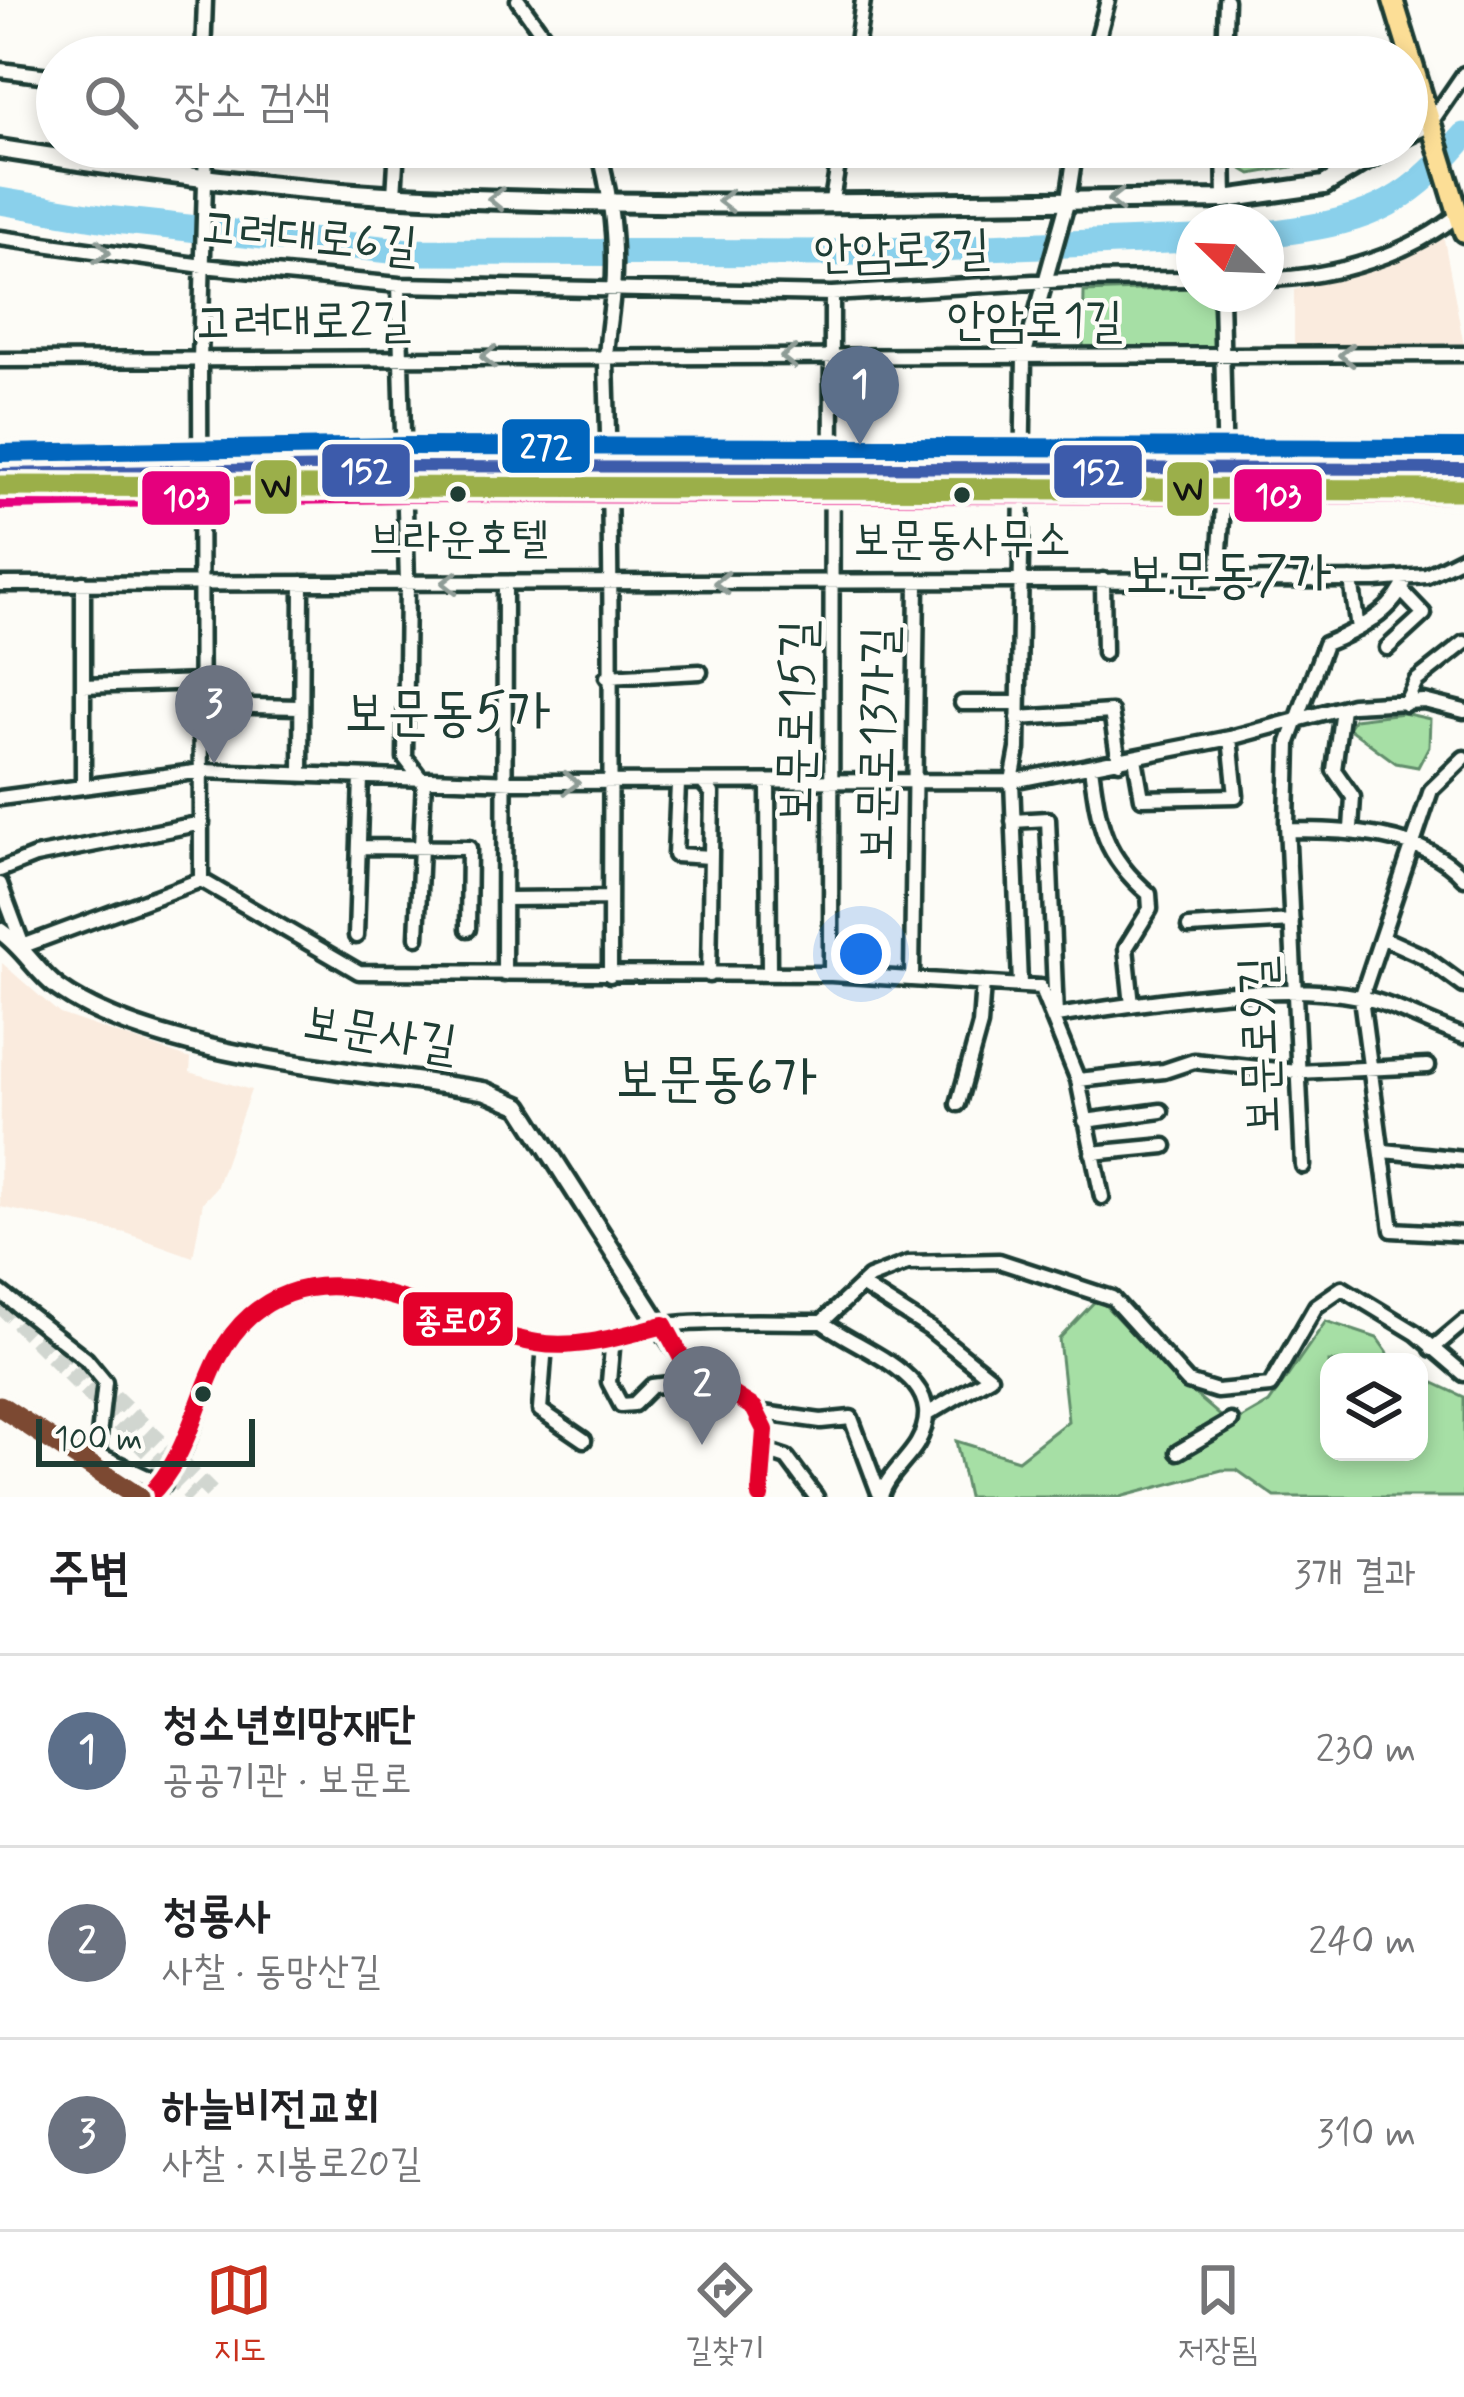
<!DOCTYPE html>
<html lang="ko">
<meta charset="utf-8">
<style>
:root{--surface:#fff;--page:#f2f2f2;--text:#202124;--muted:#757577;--line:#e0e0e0;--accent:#c8321e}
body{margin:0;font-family:Mynerve,"Poor Story",sans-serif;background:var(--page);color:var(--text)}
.controls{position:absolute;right:36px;bottom:36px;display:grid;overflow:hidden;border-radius:24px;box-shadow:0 6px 18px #0003}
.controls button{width:108px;height:108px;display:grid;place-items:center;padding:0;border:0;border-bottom:3px solid var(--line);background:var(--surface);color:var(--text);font:60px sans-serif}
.compass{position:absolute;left:1176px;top:204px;width:108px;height:108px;border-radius:50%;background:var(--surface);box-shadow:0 6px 18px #0003;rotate:293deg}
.scale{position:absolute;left:36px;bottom:30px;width:219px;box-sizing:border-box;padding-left:12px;border:6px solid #1f3d34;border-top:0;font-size:33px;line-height:42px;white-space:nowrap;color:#1f3d34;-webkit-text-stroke:9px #fdfcf7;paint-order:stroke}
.you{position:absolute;left:861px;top:954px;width:42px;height:42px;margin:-30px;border:9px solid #fff;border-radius:50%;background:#1a73e8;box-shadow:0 0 0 18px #1a73e833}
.badge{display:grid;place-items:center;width:78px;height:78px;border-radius:50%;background:var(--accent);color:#fff;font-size:39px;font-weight:700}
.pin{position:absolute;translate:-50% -99px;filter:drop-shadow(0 3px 6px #0008)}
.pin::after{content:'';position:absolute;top:63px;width:42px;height:36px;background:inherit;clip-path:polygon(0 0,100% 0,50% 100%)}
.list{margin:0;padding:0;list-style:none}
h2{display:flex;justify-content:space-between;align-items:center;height:156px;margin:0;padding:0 48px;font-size:51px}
h2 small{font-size:39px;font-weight:400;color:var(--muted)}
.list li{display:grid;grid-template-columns:78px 1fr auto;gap:36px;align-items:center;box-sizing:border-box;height:192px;padding:0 48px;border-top:3px solid var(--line)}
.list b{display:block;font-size:45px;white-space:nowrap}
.list p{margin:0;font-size:39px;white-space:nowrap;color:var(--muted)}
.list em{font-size:39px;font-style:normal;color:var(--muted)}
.icon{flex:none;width:66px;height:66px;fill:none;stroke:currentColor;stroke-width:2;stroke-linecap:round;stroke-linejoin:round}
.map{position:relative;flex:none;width:1464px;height:1497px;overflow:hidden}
.search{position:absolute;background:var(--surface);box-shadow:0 6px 18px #0003;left:36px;right:36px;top:36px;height:132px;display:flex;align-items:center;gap:30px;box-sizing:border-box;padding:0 42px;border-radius:66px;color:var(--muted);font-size:45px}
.sheet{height:732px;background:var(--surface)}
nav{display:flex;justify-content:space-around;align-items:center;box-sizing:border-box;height:168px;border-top:3px solid var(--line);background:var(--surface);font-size:33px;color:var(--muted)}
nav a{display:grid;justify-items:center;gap:6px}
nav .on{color:var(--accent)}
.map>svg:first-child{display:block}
.built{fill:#faebde}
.green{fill:#a6dfa5;stroke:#628e6c;stroke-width:3}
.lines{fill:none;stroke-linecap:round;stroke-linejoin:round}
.river{stroke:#8ad0eb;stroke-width:27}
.secondary-tunnel{stroke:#d1d6d0;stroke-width:16;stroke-dasharray:16 8;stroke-linecap:butt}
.minor-casing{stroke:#1f3d34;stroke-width:21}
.tertiary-casing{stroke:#1f3d34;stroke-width:24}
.secondary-casing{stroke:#1f3d34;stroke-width:26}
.primary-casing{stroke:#1f3d34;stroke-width:27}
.minor{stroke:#fdfcf7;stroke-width:12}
.tertiary{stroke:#fdfcf7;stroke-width:15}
.secondary{stroke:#fdfcf7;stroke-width:16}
.primary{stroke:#fcde96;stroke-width:18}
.bus-1-casing{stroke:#fdfcf7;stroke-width:27}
.bus-2-casing{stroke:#fdfcf7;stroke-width:27}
.bus-3-casing{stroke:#fdfcf7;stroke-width:27}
.bus-4-casing{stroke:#fdfcf7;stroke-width:27}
.bus-1{stroke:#3d5bab;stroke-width:18}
.bus-2{stroke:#e5007d;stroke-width:18}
.bus-3{stroke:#0065bd;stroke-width:18}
.bus-4{stroke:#e4002b;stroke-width:18}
.rail-1-casing{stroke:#fdfcf7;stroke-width:30}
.rail-1{stroke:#9baf4a;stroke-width:21}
.metro-1-casing{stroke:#fdfcf7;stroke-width:30}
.metro-1{stroke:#7c4932;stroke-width:21}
.oneway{stroke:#8e9c96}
.bus-dot{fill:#1f3d34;stroke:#fdfcf7;stroke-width:4.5}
.labels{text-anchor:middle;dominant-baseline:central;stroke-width:9;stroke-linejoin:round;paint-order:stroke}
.bus-label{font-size:45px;fill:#1f3d34;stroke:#fdfcf7}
.street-label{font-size:48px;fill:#1f3d34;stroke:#fdfcf7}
.quarter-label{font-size:54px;fill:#1f3d34;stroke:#fdfcf7}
.line-badge{stroke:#fdfcf7;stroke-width:4.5}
.badge-label{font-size:33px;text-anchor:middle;font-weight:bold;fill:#fff}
.pale-badge-label{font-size:33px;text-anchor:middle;font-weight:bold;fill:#111}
</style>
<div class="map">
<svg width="1464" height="1497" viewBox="0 0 1464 1497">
<rect width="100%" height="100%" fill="#fdfcf7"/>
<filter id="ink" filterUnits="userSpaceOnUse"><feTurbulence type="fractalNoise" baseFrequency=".00833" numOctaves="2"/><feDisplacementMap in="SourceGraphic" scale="24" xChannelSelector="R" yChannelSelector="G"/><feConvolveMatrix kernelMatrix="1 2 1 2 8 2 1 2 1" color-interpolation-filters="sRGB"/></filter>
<g filter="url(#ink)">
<path class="built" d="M1443,234L1464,346L1294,347V290L1367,270Z
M2,963L60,1014L191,1059L190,1072L251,1090L216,1188L203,1202L193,1257L126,1233L0,1207Z"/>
<path class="green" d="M1233,147H1323L1324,153L1314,163L1251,174L1234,164Z
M1194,288V294H1211L1214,348L1083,350L1084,292Z
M1403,713L1430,719L1429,746L1418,767L1396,763L1348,728L1354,719Z
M1098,1298L1170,1373L1231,1425L1269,1403L1326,1321L1377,1338L1394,1362H1329V1452H1419V1376L1464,1397V1497H1275L1237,1470H1222L1120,1497H968L956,1441L1018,1460L1068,1421L1059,1339Z"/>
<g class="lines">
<path class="river" d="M0,201L106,219L409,252L832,253L1194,239
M1266,234C1361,222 1401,211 1464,136"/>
<path class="secondary-tunnel" d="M0,1305L193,1497
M63,1346L216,1497"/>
<defs>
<path id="minor" d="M518,0L559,57
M203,57L205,0
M855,57L863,0
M1093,57L1108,0
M1224,57L1226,0
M0,70L57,77
M1431,122L1464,74
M598,147C611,195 617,241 613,291C611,315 606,340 606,364C613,567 610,771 610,975
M1224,147L1225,199
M394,195L397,147
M832,200L841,147
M0,238L203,266L399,285L832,294L1068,280L1194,279
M1266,279C1333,278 1411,255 1463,211
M399,285L407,583L405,758L421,779
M0,360L1464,354
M1218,579L1225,476L1221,294
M1103,580L1104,653
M1351,580L1358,629
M83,583V787
M0,584L1376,580L1426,576L1464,557
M1387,648L1424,614L1401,590
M607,677L700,672
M83,686L202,682
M962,703H1018
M1405,704L1416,681L1464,643
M202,705L300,707
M1342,708L1334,770L1353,797L1351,829
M1018,718L1111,712L1119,762
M1135,758L1142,798L1236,796L1230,738
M1464,758L1431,790L1361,998L1392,1230L1464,1234
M1091,767C1099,826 1103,855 1149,894L1150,909L1126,948L1132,1005
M301,775L302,583
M678,784L675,855L711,857
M704,784L712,793L709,975
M768,785L769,974
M0,798L202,771L514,782L1012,781L1230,738L1352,705L1424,701L1464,711
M1013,821L1048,819L1056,1016C1144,1003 1273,980 1360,997C1395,1004 1430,1025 1464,1036
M1288,830C1345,830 1422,831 1464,878
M359,847L469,848L468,929
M0,870L35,856L202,823
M201,880L359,972L831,974L1040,987L1078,1080L1102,1197
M201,880L200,360L206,147
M0,884L23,946L201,880
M505,899L610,898
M1189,927L1292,921
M356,936L361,777
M417,937L424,779
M1383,938L1423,956L1464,986
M504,974L505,583
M831,974L832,294
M912,978L917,582
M1020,984L1012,781L1018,749L1024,357L1068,200L1076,147
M1078,1080L1164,1071L1194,1061L1297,1072L1428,1066
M958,1104L980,1025L983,983
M1085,1121L1161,1111
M1384,1151L1464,1159
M1092,1153L1165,1146
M1303,1166L1287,824L1289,742L1325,644C1355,632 1396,612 1406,578
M861,1285L930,1329L990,1377L929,1413
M0,1292L86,1359L105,1382L97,1454L164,1485
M822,1322C865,1354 955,1378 917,1444C906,1462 885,1478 881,1497
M613,1337L609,1382L621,1405L634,1404L652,1386L712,1379
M545,1344L540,1410L584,1440
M1432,1349L1464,1322
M756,1412L821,1421L851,1418L879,1493
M766,1451L787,1458L816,1497
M1178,1452L1231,1421
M147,1497C206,1455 198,1349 256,1312C360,1246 437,1334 541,1343C587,1348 631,1327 676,1324C724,1320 774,1322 822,1322L869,1278L908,1263L999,1261L1112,1298L1188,1382L1217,1391L1270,1386L1316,1306L1342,1288L1416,1333L1464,1374"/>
<path id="tertiary" d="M0,931C24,947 36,972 58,988C157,1059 363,1070 485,1091L520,1106L685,1364L754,1408L765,1430L760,1497"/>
<path id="secondary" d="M1407,134L1430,123
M0,149C141,171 282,191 424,197C691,209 958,201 1225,199L1324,185L1388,147"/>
<path id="primary" d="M1393,0L1464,232
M0,477L405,470L1464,472"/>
</defs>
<use href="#minor" class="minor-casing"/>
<use href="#tertiary" class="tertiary-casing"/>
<use href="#secondary" class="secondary-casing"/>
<use href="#primary" class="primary-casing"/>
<use href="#minor" class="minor"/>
<use href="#tertiary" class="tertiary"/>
<use href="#secondary" class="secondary"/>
<use href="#primary" class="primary"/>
<defs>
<path id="bus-1" d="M0,477L405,470L1464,472"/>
<path id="bus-2" d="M0,501L405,494L1464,496"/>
<path id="bus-3" d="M0,453L405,446L1464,448"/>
<path id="bus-4" d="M147,1497C201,1447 196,1363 250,1316C336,1241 446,1329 537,1343C579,1350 624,1335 664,1325L685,1364L754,1408L765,1430L760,1497"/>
</defs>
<use href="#bus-1" class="bus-1-casing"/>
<use href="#bus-2" class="bus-2-casing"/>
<use href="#bus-3" class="bus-3-casing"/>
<use href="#bus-4" class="bus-4-casing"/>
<use href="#bus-1" class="bus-1"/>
<use href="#bus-2" class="bus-2"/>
<use href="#bus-3" class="bus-3"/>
<use href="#bus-4" class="bus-4"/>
<defs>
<path id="rail-1" d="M0,486L1464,490"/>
</defs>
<use href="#rail-1" class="rail-1-casing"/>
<use href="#rail-1" class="rail-1"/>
<defs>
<path id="metro-1" d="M0,1406L138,1497"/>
</defs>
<use href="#metro-1" class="metro-1-casing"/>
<use href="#metro-1" class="metro-1"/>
</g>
<defs><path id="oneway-chevron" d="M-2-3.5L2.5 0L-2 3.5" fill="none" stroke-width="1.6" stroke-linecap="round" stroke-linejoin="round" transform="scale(3)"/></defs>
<g class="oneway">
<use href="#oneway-chevron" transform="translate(496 199) rotate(-178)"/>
<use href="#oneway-chevron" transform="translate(1116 200) rotate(180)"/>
<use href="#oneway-chevron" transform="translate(726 201) rotate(179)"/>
<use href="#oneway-chevron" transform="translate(102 252) rotate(8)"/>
<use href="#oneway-chevron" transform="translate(1347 355) rotate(180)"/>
<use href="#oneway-chevron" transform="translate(489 357) rotate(180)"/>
<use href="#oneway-chevron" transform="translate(789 357) rotate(-180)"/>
<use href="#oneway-chevron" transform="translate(450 583) rotate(-180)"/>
<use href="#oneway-chevron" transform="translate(722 583) rotate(-180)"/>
<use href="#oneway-chevron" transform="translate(571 783) rotate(1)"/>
</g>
</g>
<g class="bus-dot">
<circle cx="458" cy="494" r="10"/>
<circle cx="962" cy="495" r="10"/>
<circle cx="203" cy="1394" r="10"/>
</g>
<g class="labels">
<g class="bus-label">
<text x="458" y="539">브라운호텔</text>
<text x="962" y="540">보문동사무소</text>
</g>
<g class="street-label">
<text transform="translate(309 238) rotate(5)">고려대로6길</text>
<text transform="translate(902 252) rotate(-2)">안암로3길</text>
<text x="1035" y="321">안암로1길</text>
<text transform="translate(303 323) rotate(-1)">고려대로2길</text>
<text transform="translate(798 722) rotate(-89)">보문로15길</text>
<text transform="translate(879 744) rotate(-89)">보문로13가길</text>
<text transform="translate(380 1034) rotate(9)">보문사길</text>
<text transform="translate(1261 1045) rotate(-92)">보문로9길</text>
</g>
<g class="quarter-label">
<text x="1228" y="576">보문동7가</text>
<text x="447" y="714">보문동5가</text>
<text x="716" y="1080">보문동6가</text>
</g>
</g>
<g class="line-badge">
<rect x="500" y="417" width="92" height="58" rx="12" fill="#0065bd"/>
<rect x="320" y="442" width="92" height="57" rx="12" fill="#3d5bab"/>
<rect x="1052" y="443" width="92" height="57" rx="12" fill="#3d5bab"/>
<rect x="253" y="458" width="46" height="58" rx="12" fill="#9baf4a"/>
<rect x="1165" y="460" width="46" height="58" rx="12" fill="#9baf4a"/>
<rect x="1232" y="467" width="92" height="57" rx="12" fill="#e5007d"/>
<rect x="140" y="469" width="92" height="58" rx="12" fill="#e5007d"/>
<rect x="401" y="1290" width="114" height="58" rx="12" fill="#e4002b"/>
</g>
<g class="badge-label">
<text x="546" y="458">272</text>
<text x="366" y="482">152</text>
<text x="1098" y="483">152</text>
<text x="1278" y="507">103</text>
<text x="186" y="509">103</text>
<text x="458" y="1331">종로03</text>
</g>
<g class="pale-badge-label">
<text x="276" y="498">W</text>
<text x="1188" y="501">W</text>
</g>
</svg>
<div class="controls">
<button><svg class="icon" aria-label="layers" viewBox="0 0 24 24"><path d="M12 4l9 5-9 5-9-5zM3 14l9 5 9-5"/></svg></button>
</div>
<svg class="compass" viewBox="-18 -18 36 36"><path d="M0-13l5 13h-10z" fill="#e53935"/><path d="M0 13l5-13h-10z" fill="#757577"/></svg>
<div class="scale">100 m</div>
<div class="you"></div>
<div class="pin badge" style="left:860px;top:445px;background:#5c6f8a">1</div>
<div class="pin badge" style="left:702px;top:1445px;background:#6b7280">2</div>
<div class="pin badge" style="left:214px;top:764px;background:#6b7280">3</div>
<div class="search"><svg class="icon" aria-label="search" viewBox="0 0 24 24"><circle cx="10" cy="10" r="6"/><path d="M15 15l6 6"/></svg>장소 검색</div>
</div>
<section class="sheet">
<h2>주변<small>3개 결과</small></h2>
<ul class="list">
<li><span class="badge" style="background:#5c6f8a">1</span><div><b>청소년희망재단</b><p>공공기관 · 보문로</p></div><em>230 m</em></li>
<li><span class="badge" style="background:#6b7280">2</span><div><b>청룡사</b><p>사찰 · 동망산길</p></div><em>240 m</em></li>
<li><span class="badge" style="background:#6b7280">3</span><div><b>하늘비전교회</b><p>사찰 · 지봉로20길</p></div><em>310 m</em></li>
</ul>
</section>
<nav>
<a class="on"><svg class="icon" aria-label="map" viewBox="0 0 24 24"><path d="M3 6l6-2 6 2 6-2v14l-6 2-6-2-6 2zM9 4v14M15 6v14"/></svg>지도</a>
<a><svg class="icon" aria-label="directions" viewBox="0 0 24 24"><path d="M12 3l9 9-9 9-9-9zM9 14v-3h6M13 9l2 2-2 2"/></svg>길찾기</a>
<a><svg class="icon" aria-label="saved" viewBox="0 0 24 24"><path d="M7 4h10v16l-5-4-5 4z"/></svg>저장됨</a>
</nav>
